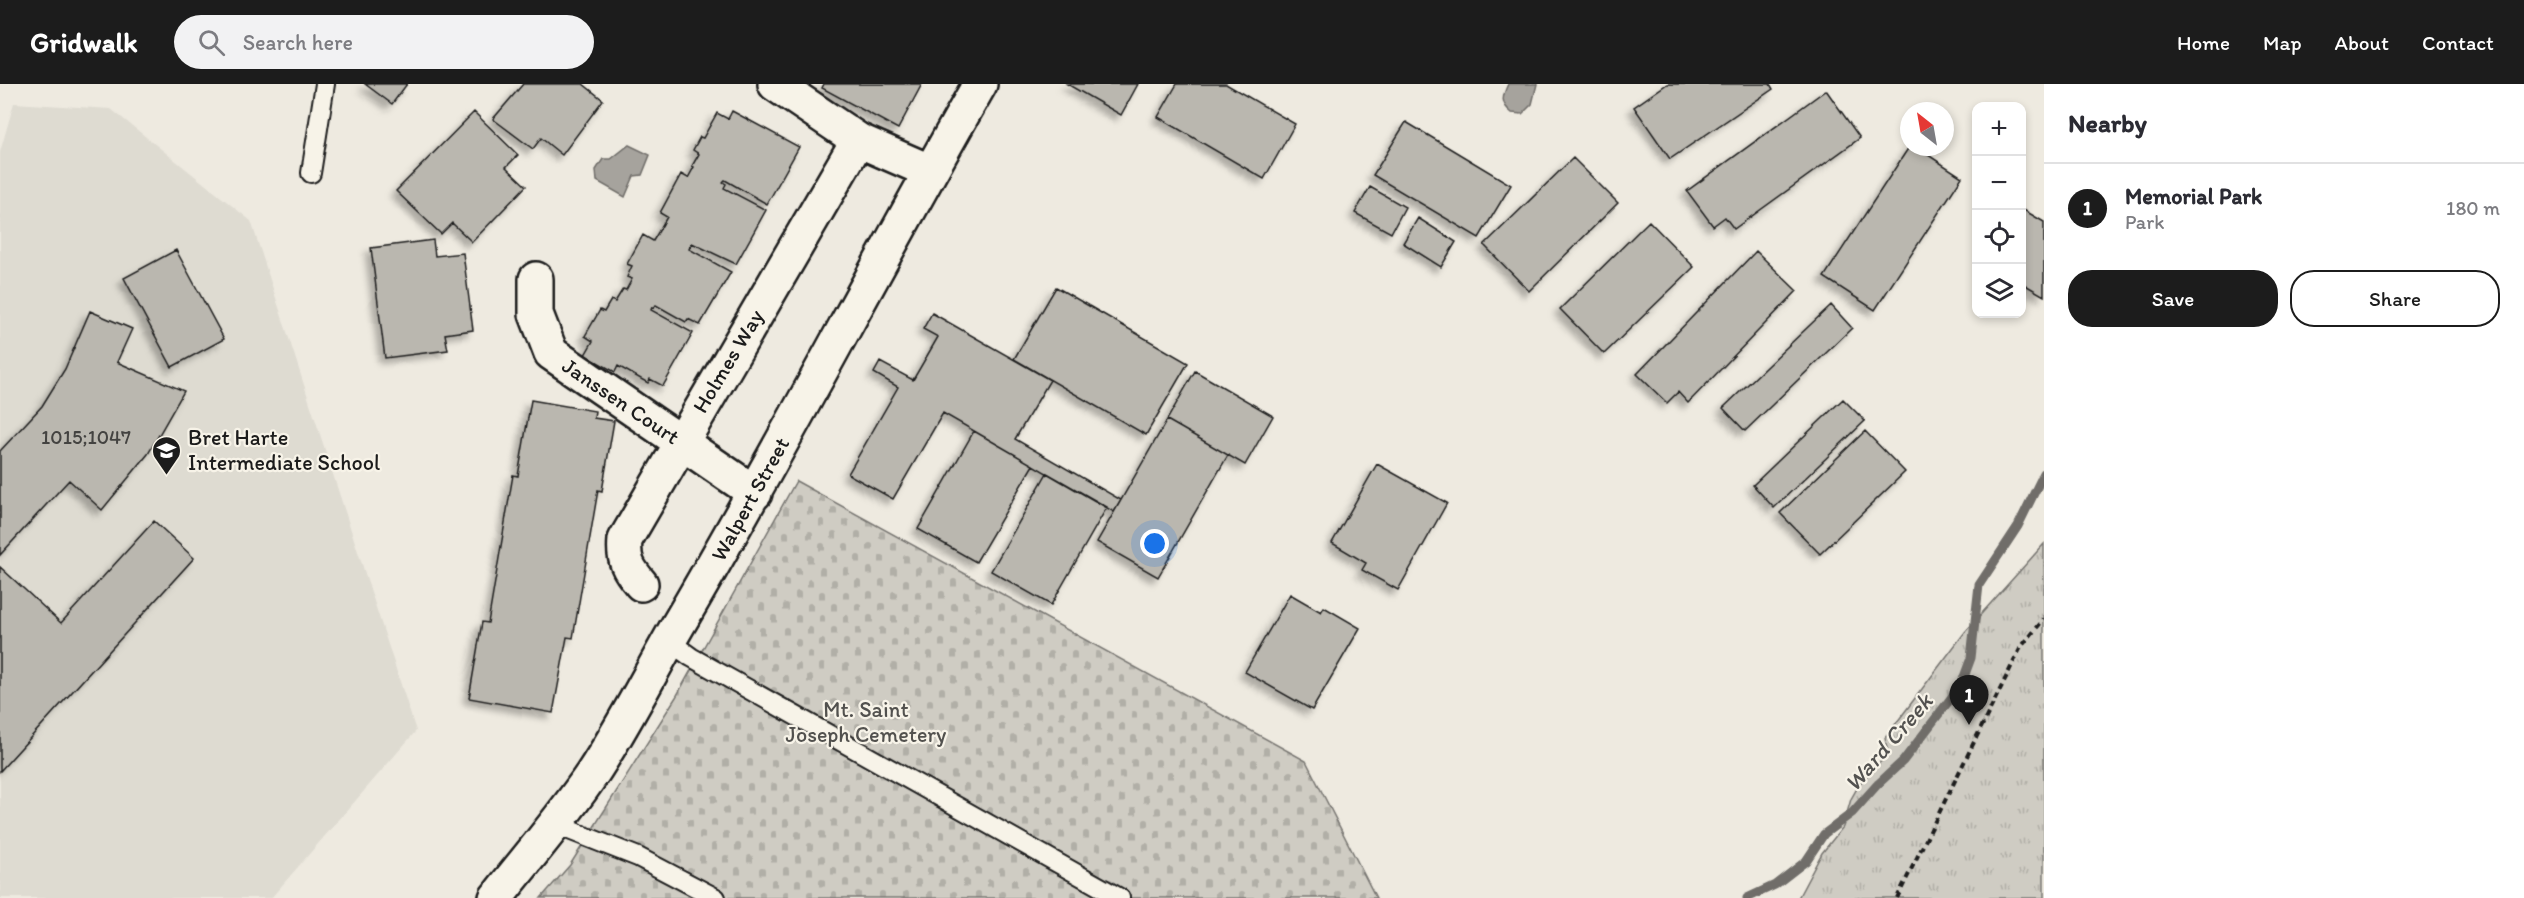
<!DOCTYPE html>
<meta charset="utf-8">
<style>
:root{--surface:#fff;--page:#f2f2f3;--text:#2b2b33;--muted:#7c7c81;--line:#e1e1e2;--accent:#1c1c1c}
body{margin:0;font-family:Itim,sans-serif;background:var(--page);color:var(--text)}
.controls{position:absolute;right:18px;top:18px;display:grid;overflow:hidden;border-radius:12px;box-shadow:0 3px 9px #0003}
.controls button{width:54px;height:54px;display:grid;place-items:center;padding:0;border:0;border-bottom:2px solid var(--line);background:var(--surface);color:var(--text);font:30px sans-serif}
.compass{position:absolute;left:1900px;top:18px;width:54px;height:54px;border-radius:50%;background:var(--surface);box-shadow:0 3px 9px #0003;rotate:329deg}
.you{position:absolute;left:1155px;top:460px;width:21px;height:21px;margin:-15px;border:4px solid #fff;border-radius:50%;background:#1a73e8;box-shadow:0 0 0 9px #1a73e833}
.badge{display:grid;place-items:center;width:39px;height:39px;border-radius:50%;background:var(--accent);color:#fff;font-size:20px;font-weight:700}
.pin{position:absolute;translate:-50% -50px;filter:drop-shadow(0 2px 3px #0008)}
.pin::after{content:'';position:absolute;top:32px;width:21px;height:18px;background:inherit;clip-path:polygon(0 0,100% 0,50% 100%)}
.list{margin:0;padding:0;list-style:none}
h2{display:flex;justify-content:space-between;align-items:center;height:78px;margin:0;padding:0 24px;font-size:26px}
h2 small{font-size:20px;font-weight:400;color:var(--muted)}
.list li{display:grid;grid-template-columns:39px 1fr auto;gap:18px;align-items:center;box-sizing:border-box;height:90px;padding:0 24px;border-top:2px solid var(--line)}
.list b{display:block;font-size:22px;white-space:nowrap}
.list p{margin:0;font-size:20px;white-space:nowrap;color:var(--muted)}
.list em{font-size:20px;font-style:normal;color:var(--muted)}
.actions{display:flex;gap:12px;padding:18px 24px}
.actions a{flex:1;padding:14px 0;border:2px solid var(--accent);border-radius:24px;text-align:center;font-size:21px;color:var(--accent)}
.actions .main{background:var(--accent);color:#fff}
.icon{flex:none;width:33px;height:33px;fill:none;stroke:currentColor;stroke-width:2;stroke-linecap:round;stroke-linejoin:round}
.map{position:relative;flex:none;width:2044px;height:814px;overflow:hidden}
header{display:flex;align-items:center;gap:36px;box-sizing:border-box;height:84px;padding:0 30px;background:var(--accent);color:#fff}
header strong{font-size:28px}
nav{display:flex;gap:33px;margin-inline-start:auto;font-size:21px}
.search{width:420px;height:54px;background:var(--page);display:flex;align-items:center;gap:15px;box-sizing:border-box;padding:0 21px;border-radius:33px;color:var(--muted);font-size:22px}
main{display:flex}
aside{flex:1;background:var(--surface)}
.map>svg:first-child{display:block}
.built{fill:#dedbd1}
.grass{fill:url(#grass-tufts);stroke:#767470;stroke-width:1.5}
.cemetery{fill:url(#cemetery-stones);stroke:#767470;stroke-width:1.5}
.water{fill:#a6a39d;stroke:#6f6d69;stroke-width:1.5}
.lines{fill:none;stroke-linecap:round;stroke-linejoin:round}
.stream{stroke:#6f6d69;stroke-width:9}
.building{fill:#bab7af;stroke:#1c1c1c;stroke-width:1.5;filter:url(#shadow)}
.lane-casing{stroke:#1c1c1c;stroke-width:22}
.street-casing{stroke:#1c1c1c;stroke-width:38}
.path{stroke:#1c1c1c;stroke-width:4;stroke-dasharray:6 4.5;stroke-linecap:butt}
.lane{stroke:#f7f3e8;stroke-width:18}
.street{stroke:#f7f3e8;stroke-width:33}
.labels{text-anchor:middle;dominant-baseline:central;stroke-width:4.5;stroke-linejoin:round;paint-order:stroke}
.number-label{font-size:20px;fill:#444341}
.street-label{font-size:22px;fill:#1c1c1c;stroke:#f7f3e8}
.poi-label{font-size:22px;fill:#1c1c1c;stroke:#f7f3e8;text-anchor:start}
.park-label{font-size:22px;fill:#52514e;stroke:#f7f3e8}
.water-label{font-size:24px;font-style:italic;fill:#535250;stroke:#f7f3e8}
</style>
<header>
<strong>Gridwalk</strong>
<div class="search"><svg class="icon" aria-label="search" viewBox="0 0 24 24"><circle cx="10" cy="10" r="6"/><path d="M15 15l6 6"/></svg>Search here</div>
<nav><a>Home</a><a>Map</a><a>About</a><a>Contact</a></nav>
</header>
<main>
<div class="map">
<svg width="2044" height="814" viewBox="0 0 2044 814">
<defs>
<pattern id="grass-tufts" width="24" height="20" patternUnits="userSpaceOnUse" patternTransform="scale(1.5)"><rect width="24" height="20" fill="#cfccc3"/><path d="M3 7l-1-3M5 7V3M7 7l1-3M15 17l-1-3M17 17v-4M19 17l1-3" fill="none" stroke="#b1afa7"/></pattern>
<pattern id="cemetery-stones" width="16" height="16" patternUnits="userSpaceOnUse" patternTransform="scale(1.5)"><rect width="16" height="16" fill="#cfccc3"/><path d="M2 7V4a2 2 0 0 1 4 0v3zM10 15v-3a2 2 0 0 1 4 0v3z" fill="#b1afa7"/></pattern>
<filter id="shadow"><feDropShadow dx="-5.5" dy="5.5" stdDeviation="3" flood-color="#0004"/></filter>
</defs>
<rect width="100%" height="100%" fill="#eeeae0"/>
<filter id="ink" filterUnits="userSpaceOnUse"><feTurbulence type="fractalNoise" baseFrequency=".0167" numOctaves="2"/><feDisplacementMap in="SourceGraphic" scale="12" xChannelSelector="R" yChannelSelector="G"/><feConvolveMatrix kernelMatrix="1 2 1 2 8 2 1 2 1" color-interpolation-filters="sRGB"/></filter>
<g filter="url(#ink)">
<path class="built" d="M14,19L111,25L251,137L416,647L271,814H0V68Z"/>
<path class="grass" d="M2044,460V814H1798L1822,769L1843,743L1851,715L1860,699L1888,670L1885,654L1965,548Z"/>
<path class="cemetery" d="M796,397L1306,677L1376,814H541L570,781L676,613Z"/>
<path class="water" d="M1508,0H1537L1532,20L1522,30L1512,29C1500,19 1502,13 1508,0Z
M629,61L650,71L642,91L634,92L625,113L597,97L596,86L603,75H611Z"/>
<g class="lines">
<path class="stream" d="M1747,814L1775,801L1806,777L1824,750L1852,729L1877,701L1903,677L1961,601L1971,574L1979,501L2018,442L2044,389"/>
</g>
<path class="building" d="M365,0H407L392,20Z
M523,0H583L603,16L562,71L541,54L533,65L493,35Z
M824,0H922L898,45L822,4Z
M1067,0H1138L1121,31Z
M1177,0H1226L1295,40L1264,95L1158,33Z
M1667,0H1770L1773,5L1670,75L1634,23Z
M1826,6L1860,54L1734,145L1725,133L1713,142L1687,107Z
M732,27L799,63L767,120L725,96L723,98L726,100L724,104L766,126L736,180L692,159L689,165L731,188L700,241L688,235L686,238L656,221L654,224L652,223L651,226L693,249L663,302L650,295L648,299L618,282L615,288L585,271L593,257L585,252L600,226L604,228L611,216L615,218L623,205L626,206L632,195L627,193L632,182L627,180L643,151L653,157L667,133L660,129L681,90L688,94L694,83L692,82L699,70L693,66L700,53L703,54L717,29L728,35Z
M474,28L518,71L506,83L526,102L472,158L452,139L441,150L396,107Z
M1406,38L1511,101L1479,154L1373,91Z
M1909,63H1916L1962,93L1875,226L1824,193Z
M1573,74L1618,119L1529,207L1484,161Z
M1370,103L1405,123L1391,149L1355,129Z
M2022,125L2044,138V212L2022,199Z
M1418,134L1456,158L1441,183L1403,159Z
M1649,137L1694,183L1604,270L1560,225Z
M433,156L435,172L463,169L473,246L445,250L448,266L385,274L371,164Z
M176,166L224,255L172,283L124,194Z
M1756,167L1797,207L1688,319L1678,308L1667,319L1637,290Z
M1056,203L1188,279L1146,351L1014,275Z
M1831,221L1852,244L1745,347L1723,324Z
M90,227L132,245L117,278L184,307L148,370L102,426L69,396L0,471V367L42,322L65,285Z
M932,229L1050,296L1015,355L1121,416L1114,428L943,329L893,415L848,390L898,303L874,289L880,278L913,296L938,253L923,245Z
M1195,287L1273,332L1245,381L1167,336Z
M1843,315L1865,337L1774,424L1753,401Z
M531,316L595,327L594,334L614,337L602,407L598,406L573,554L567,553L553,629L469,614L482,538L488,539L513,391L518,392Z
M1167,336L1228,371L1158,493L1097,458Z
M974,347L1033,381L976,478L918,445Z
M1865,347L1905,388L1820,470L1780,429Z
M1377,380L1447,419L1398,506L1362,486L1366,479L1332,459Z
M1047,389L1107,423L1051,521L991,487Z
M154,437L194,474L0,687V483L61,539Z
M1290,510L1321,528L1324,523L1360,544L1312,626L1245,588Z"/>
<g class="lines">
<defs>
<path id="lane" d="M311,89L325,0
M669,557L691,573L1120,814
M554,740L638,773L716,814"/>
<path id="street" d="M775,0L858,56L929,87
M536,195V230L551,269L755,409
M641,500C628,485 623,476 625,456L858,56
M496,814C528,773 563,733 592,690C624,642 649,591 678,541C783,363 877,179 980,0"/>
</defs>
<use href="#lane" class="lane-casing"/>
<use href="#street" class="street-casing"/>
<path class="path" d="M1897,814L2021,563L2044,535"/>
<use href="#lane" class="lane"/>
<use href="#street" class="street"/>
</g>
</g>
<defs>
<symbol id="school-pin" viewBox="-11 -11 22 30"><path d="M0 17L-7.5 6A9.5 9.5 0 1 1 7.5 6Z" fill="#1c1c1c" stroke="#f7f3e8"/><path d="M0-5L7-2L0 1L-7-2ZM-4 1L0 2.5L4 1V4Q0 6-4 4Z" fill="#fff"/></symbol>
</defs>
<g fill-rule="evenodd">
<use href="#school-pin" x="150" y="350" width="33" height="45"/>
</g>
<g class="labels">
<g class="number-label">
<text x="86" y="353">1015;1047</text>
</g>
<g class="street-label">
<text transform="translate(728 277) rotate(-59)">Holmes Way</text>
<text transform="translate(621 317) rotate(34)">Janssen Court</text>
<text transform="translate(750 415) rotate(-61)">Walpert Street</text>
</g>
<g class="poi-label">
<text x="188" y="353">Bret Harte<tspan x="188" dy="25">Intermediate School</tspan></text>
</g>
<g class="park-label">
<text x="866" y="625">Mt. Saint<tspan x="866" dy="25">Joseph Cemetery</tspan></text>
</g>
<g class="water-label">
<text transform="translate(1888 658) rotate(-49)">Ward Creek</text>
</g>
</g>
</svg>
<div class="controls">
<button>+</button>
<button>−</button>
<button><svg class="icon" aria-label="locate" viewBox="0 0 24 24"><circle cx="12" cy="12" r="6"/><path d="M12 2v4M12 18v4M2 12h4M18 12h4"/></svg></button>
<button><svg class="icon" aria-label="layers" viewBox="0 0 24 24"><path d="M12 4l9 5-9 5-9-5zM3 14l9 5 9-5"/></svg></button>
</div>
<svg class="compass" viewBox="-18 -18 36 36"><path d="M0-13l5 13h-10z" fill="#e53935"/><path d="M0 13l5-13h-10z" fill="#7c7c81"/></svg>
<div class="you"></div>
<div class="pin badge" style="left:1969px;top:641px">1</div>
</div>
<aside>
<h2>Nearby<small></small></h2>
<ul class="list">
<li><span class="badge">1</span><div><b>Memorial Park</b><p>Park</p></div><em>180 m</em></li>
</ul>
<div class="actions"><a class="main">Save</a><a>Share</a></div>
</aside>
</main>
